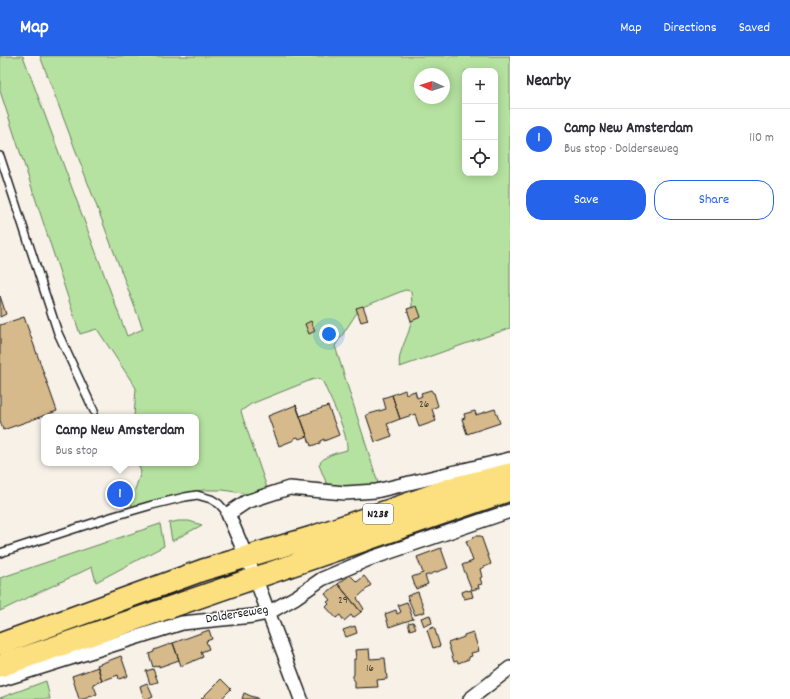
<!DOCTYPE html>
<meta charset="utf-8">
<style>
:root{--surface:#fff;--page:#f2f2f3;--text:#2b2b33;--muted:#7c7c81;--line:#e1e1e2;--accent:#2563eb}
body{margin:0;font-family:Dekko,sans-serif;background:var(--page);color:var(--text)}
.controls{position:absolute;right:12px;top:12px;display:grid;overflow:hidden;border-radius:8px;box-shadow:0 2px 10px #0003}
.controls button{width:36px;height:36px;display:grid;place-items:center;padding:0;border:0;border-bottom:1px solid var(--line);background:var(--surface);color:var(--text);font:20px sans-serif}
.compass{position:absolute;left:414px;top:12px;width:36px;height:36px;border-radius:50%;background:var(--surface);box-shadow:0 2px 10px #0003;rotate:273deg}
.you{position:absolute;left:329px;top:278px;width:14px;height:14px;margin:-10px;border:3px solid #fff;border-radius:50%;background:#1a73e8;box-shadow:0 0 0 6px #1a73e833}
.badge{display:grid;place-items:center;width:26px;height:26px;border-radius:50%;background:var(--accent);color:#fff;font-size:13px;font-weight:700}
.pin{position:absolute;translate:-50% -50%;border:2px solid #fff;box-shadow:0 1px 4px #0006}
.popup{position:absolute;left:41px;top:358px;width:158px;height:52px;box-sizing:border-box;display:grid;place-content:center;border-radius:8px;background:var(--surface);filter:drop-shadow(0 1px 3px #0005);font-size:13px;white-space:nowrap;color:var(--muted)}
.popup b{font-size:15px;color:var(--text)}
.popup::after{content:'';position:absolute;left:50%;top:100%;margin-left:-8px;border:8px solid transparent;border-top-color:var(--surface)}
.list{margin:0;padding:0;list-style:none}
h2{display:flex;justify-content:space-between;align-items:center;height:52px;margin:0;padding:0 16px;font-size:17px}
h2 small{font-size:13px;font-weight:400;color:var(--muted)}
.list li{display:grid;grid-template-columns:26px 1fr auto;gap:12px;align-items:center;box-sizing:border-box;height:60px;padding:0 16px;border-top:1px solid var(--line)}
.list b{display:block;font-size:15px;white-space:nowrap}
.list p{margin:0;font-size:13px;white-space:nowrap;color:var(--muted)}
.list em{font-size:13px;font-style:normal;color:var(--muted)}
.actions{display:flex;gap:8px;padding:12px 16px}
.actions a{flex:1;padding:9px 0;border:1px solid var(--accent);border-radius:16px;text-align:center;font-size:14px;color:var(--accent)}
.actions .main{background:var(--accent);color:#fff}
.icon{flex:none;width:22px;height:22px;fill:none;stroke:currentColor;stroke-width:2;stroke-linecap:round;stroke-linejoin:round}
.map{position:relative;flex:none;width:510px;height:643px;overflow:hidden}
header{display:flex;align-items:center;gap:24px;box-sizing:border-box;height:56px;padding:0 20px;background:var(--accent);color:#fff}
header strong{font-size:19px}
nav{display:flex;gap:22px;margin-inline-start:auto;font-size:14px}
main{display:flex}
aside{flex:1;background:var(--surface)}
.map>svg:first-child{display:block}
.green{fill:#b5e2a0;stroke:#687f5e;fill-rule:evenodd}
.building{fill:#d7ba8b;stroke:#1c1c1c}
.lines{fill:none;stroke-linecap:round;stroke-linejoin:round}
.lane-casing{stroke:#1c1c1c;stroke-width:10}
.street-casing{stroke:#1c1c1c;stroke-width:16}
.primary-casing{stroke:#1c1c1c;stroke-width:24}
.lane{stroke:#fff;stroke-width:7}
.street{stroke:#fff;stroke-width:13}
.primary{stroke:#fce080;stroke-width:21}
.labels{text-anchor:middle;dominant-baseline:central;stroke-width:3;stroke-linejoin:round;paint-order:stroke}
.number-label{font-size:11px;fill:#4b4438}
.shield{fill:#fff;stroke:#606060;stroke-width:1}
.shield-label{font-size:12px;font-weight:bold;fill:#1c1c1c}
.street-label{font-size:13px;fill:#1c1c1c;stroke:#fff}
</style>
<header>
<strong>Map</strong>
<nav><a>Map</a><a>Directions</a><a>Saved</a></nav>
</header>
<main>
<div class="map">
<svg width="510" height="643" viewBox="0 0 510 643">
<rect width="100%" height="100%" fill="#f7f1e8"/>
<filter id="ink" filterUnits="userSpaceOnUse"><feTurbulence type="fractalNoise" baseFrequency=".025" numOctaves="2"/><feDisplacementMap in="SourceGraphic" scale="8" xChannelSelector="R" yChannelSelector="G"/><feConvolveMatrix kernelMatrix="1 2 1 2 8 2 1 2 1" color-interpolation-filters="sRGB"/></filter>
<g filter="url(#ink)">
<path class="green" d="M0,0H23L127,280L143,273L40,0H510V272L400,311C396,300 408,281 410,271C413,259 412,247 411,235L405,234L360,252L335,290L379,430L328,431L319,409C323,399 337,397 347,394C348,376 330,343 323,326L318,322L311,324L251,348L241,355L243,362L267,432L248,438L223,434H203L180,438L154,444L132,451L131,445L141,416L138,407H196V361H134L136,332L97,273L80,278L0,35ZM465,15H495V117H465ZM420,18H444V42H420Z
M178,465H189L202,469L172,485L169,467Z
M160,468L164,490L96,526L92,511L0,555V522Z
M46,625L50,643H0V642Z"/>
<path class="building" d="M0,240L6,258L0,261Z
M363,250L368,264L361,266L356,252Z
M417,250L421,261L411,265L407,253Z
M24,261L57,355L3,374L0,364V269Z
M311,265L315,275L309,278L305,268Z
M405,334L406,338L415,335L417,342L422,340L421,337L431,334L433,337H434L438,350L432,353L436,365L419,371L415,358L400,363L392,339Z
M392,339L400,363L387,368L392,380L375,386L366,359L386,353L383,342Z
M296,349L300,360L328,350L339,379L324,385V383L320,385V387L311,390Z
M296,349L307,380L299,383L298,381L294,382V384L279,390L268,360Z
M495,353L500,367L467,378L462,363L465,362L464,358L475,355L476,359Z
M476,480H481L491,508L480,513L482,521L480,522L482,528L478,529L479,532L472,534L462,509L473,505L466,485L472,483L473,481Z
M441,492L448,512L425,520L428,528L416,533L412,521L423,517L417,501Z
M350,519L357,526L364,520L371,529L357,542L364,553L361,556L338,528Z
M338,528L361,556L353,562L351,559L344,565L340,559L336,562L326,551L329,548L327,546L330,544L325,538Z
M467,534L468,535L471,534L473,541L464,543L462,536Z
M418,536L425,556L415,559L407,540Z
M407,546L413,563L389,571L385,558L396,554L397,558L401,556L398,549Z
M430,559L432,567L424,570L421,562Z
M413,566L416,572L410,574L408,567Z
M355,570L357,577L346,581L343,574Z
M434,571L440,590L433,592L427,574Z
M209,574L212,583L206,585L209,593L201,596L203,601L181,610L173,587Z
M473,576L479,595L471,597L472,600L469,601V603L458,607L457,605L454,606L448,587L464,581V579Z
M173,587L179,604L159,611V609L153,611L149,598L154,596V594Z
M369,593L370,603L385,602L387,623L377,624L378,631L355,632V625L353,623V620L354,618V603H356L355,594Z
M121,600L128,620L119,623L118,619L102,625L97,609Z
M98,611L102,625L93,628L97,638L84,643H79L72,620Z
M153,613L158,626L150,628L146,615Z
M221,623L231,633L221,643H201Z
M147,627L153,641L148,643H144L140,630Z
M244,637L253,641H255L258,643H242Z"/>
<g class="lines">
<defs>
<path id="lane" d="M0,100L58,277L94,355
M0,497L114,460L152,449L185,441L197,439L211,443L219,448L228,458"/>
<path id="street" d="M0,624L182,567L253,560L268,557L296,541L322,523L369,503L510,455
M301,643L255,521L228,458L246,446L289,432L345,437L376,435L510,403
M470,643L510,612"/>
<path id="primary" d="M0,588L203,514L312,481L453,432L510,418
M0,610L510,434"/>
</defs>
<use href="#lane" class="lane-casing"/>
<use href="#street" class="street-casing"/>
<use href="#primary" class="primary-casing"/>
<use href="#lane" class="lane"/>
<use href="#street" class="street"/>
<use href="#primary" class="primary"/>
</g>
</g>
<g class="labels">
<g class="number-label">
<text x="424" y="349">26</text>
<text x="343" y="545">29</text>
<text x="370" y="613">16</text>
</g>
<rect class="shield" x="363" y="448" width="30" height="20" rx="3"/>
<g class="shield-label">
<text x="378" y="458">N238</text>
</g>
<g class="street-label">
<text transform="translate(237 559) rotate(-9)">Dolderseweg</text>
</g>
</g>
</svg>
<div class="controls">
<button>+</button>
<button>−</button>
<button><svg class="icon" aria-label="locate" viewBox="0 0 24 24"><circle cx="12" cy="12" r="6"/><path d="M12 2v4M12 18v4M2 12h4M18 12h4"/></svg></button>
</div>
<svg class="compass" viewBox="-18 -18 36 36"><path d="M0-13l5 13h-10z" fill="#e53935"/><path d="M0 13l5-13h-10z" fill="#7c7c81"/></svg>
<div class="you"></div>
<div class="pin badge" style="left:120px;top:438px">1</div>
<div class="popup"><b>Camp New Amsterdam</b>Bus stop</div>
</div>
<aside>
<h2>Nearby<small></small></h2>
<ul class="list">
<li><span class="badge">1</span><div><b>Camp New Amsterdam</b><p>Bus stop · Dolderseweg</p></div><em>110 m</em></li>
</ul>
<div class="actions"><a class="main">Save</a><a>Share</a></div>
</aside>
</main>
